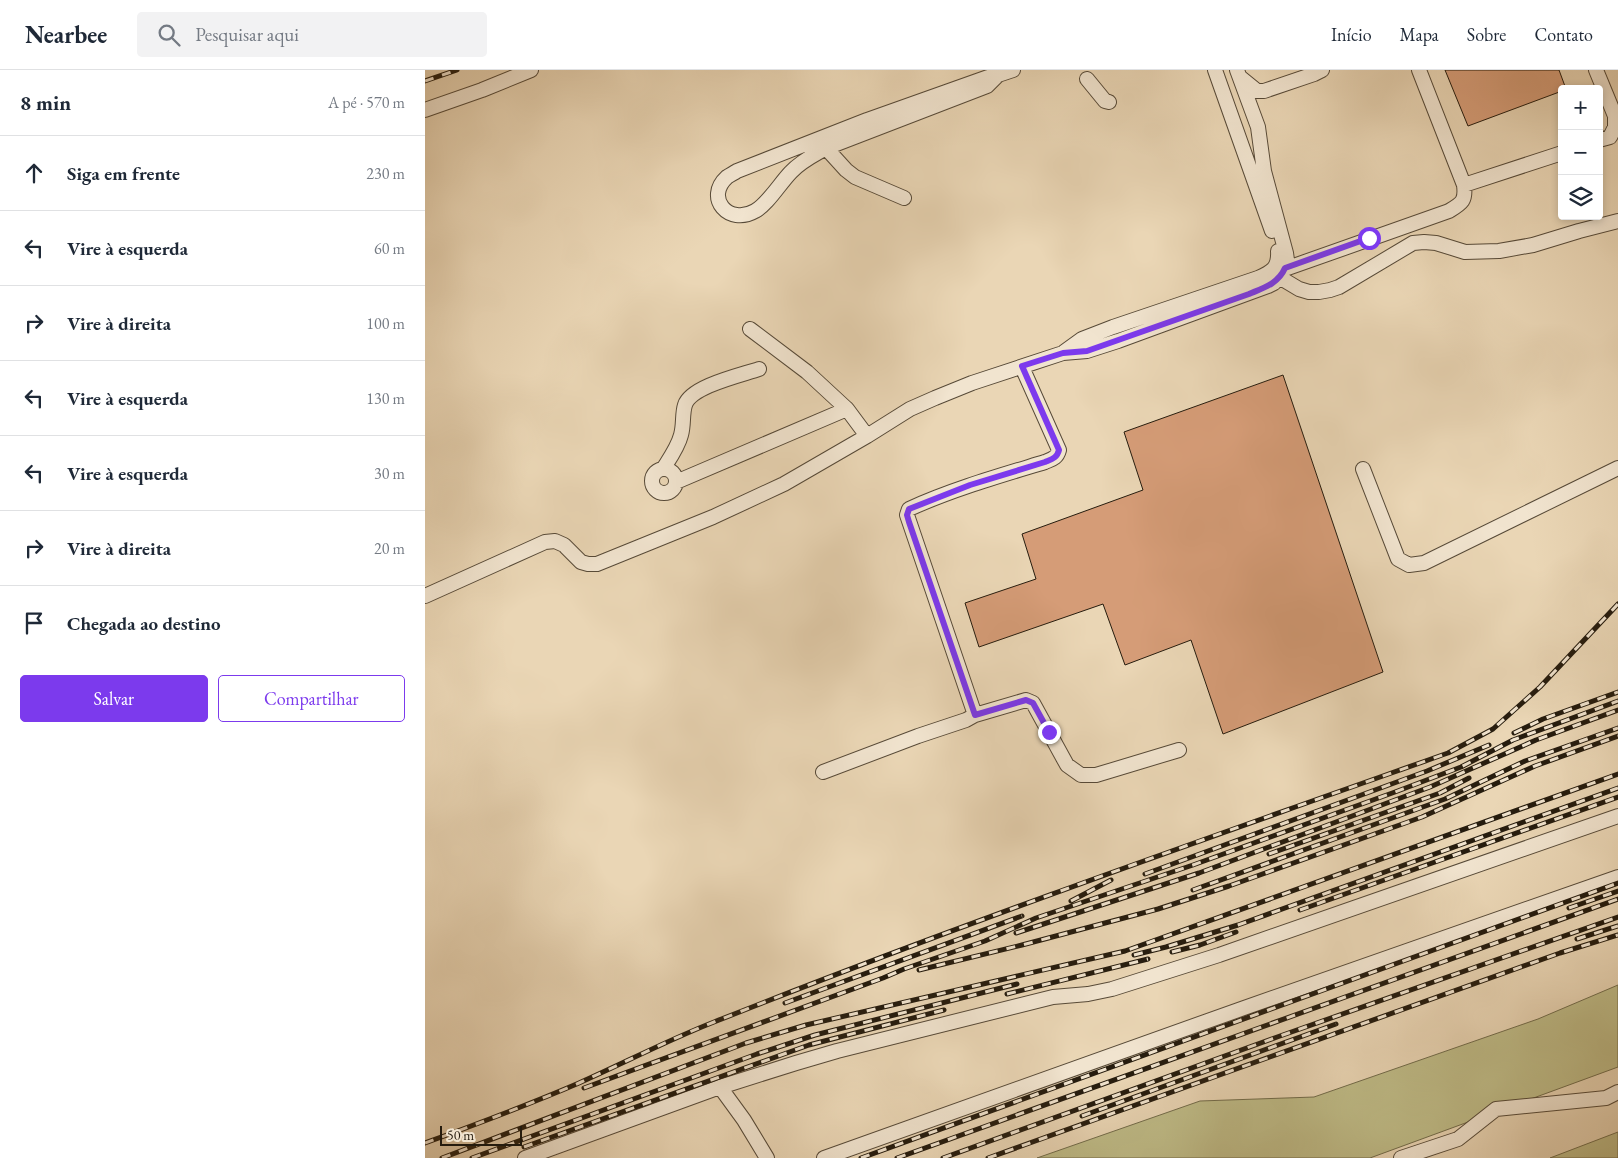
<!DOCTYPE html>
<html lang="pt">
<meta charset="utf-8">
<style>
:root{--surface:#fff;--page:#f2f2f3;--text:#1f2937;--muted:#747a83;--line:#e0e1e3;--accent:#7c3aed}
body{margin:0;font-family:"EB Garamond",serif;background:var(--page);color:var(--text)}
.controls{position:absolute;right:15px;top:15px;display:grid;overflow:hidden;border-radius:5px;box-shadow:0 2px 8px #0003}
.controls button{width:45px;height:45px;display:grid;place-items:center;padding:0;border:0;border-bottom:1px solid var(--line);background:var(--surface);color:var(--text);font:25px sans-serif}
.scale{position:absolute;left:15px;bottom:12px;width:82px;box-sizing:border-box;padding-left:5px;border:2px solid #261c0e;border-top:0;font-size:14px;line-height:18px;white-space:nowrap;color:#261c0e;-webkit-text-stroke:4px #f1e4cf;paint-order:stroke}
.stop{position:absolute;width:15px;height:15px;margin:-11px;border:4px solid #7c3aed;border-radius:50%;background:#fff}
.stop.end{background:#7c3aed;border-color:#fff;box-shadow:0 1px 5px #0008}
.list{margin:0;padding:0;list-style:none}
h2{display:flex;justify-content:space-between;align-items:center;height:65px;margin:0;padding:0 20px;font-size:21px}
h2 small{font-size:16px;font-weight:400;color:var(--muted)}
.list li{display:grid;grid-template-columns:32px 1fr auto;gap:15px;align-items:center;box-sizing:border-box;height:75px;padding:0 20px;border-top:1px solid var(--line)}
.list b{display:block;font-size:19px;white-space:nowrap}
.list em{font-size:16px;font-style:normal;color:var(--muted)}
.actions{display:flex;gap:10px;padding:15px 20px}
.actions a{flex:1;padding:11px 0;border:1px solid var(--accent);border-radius:5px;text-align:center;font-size:18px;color:var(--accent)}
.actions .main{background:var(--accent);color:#fff}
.icon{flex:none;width:28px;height:28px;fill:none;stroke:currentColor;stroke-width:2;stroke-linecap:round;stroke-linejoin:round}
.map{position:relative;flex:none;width:1193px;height:1088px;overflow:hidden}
header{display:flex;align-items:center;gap:30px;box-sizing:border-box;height:70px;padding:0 25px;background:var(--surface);border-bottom:1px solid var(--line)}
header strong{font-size:24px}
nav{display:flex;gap:28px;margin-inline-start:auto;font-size:18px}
.search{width:350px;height:45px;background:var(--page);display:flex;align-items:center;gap:12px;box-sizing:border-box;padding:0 18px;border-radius:5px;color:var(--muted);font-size:19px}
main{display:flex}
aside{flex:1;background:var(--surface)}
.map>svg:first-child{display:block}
.green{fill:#bfbc88;stroke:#726c4b}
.building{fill:#d59c77;stroke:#261c0e}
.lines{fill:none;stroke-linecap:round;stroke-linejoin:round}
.minor-casing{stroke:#574a38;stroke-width:16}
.minor{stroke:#f1e4cf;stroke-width:14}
.rail-casing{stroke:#261c0e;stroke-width:5}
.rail{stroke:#f1e4cf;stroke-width:3;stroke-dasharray:9;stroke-linecap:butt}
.route{stroke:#7c3aed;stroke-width:6}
</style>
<header>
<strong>Nearbee</strong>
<div class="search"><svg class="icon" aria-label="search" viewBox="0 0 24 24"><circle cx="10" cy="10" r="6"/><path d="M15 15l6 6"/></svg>Pesquisar aqui</div>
<nav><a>Início</a><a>Mapa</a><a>Sobre</a><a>Contato</a></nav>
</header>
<main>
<aside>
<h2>8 min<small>A pé · 570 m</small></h2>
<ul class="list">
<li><svg class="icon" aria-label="ahead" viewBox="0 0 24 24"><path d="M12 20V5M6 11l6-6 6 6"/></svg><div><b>Siga em frente</b></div><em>230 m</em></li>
<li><svg class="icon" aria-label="left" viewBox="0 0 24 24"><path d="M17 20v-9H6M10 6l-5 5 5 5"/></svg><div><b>Vire à esquerda</b></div><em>60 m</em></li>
<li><svg class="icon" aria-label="right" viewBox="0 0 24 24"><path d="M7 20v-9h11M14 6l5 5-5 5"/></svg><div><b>Vire à direita</b></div><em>100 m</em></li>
<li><svg class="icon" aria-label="left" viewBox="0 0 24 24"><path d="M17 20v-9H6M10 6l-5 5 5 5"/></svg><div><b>Vire à esquerda</b></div><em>130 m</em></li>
<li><svg class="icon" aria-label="left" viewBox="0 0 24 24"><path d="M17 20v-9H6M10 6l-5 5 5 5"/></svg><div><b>Vire à esquerda</b></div><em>30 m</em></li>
<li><svg class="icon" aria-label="right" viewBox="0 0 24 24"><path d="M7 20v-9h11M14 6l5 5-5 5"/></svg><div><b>Vire à direita</b></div><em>20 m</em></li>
<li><svg class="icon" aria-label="arrive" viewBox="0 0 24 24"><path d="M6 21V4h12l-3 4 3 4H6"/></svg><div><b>Chegada ao destino</b></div></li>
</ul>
<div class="actions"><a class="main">Salvar</a><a>Compartilhar</a></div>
</aside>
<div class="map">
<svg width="1193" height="1088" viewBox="0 0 1193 1088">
<rect width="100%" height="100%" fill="#ead6b5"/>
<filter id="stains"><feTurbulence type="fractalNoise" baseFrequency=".004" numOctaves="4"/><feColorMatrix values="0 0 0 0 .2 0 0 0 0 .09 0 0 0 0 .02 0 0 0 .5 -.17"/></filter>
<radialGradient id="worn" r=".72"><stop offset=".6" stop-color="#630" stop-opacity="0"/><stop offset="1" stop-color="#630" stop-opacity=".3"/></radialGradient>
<path class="green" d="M1193,915V997L945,1088H612L775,1031L889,1027L1113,949Z
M1193,1062V1088H1125Z"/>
<path class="building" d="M1020,0H1134L1141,19H1137V21L1043,56Z
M858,305L958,602L798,664L766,570L700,595L678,534L554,577L540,533L611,509L597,464L718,420L699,362Z"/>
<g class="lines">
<defs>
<path id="minor" d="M790,0L847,161
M1171,0L1190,46V57L1185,67L1174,70
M573,5L562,16L401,78C389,85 376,91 366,102C356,112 342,135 330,141C304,156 279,128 302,107C305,105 309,103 312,101L442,50L563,7L573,5L588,0
M816,8L832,21H839L889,4L897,0
M662,9L680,31L684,32
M0,40L57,20L106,0
M401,78L421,100L430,107L479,128
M1039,115L1137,83
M854,196L860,199L1024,141C1037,133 1041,131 1039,115L994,0
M849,204L874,219L884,222H894L905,220L914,217L988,173L999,172L1011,173L1040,182L1074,181L1108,175L1154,161L1193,151
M325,259L382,302L422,339
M639,282L657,269L688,257L833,208C847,202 854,198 853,181
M238,399C245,388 253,377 256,365C259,355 257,344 260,335C266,316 317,305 334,299
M938,399L973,489L984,495L999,493L1193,398
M227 411a12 12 0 1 1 24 0a12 12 0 1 1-24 0Z
M251,412L422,339L442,366
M0,526L120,472L130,471L139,475L156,492L163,494H172L288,447L359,414L442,366L485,339L510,328L547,313L638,283L662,281L693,271L843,216L849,213L858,203L862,190L861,183L839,101L833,57L812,0
M550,645L601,630L608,633L642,695L656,705H671L754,680
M398,702L493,666L541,650L550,645L482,445L484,439C528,419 574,406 620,392C627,389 632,388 634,380L597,297
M295,1017L319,1050L342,1088
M100,1088L295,1017L371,993L412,981L628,927L663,924L687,919L794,885L1193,746
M399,1088L819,938L1193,807
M976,1088L1033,1069L1071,1039L1181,1028L1193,1022"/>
</defs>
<use href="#minor" class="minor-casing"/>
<use href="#minor" class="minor"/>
<defs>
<path id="rail" d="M0,11L32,0
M1089,663L1118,649L1193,622
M844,784L1015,723L1044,708
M720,804L1002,701L1064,675
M768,820L1020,729L1100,691L1193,658
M646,831L686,810
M1144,838L1193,821
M875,840L1193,727
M591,863L774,803L1005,717L1111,670L1193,640
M1152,869L1193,856
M747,882L775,875L811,862
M709,885L741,877L813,855L1193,718
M494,900L597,875L680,853L733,839L804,816L997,747L1110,696L1193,666
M582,924L723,889
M360,933L597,846
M159,1018L458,908L479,899L560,871L611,848L768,795L970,722L1036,697L1088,670L1193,631
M657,1046L911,954
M0,1073C52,1054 103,1035 154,1013C199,993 243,970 289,952C531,856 777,770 1023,683L1068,659L1115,617L1193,534
M99,1077L384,975L519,940
M17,1088L321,973L381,955L700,881L1193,704
M47,1088L332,984L390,965L592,914
M436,1088L1193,813
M472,1088L1193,829
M518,1088L855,966L1193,847
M563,1088L1135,883L1193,865"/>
</defs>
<use href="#rail" class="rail-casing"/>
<use href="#rail" class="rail"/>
</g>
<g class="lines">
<path class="route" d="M624,662L608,633L601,630L550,645L484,452L482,445L484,439L545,415L620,392C627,389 632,388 634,380L597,296L638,283L662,281L824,224C838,218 853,214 860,198L944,168"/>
</g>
<rect width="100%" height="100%" filter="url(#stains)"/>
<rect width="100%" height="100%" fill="url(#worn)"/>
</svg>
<div class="controls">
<button>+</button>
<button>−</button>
<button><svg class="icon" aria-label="layers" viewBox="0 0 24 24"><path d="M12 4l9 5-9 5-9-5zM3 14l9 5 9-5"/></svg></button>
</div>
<div class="scale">50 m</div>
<div class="stop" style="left:944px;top:168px"></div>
<div class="stop end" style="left:624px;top:662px"></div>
</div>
</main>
